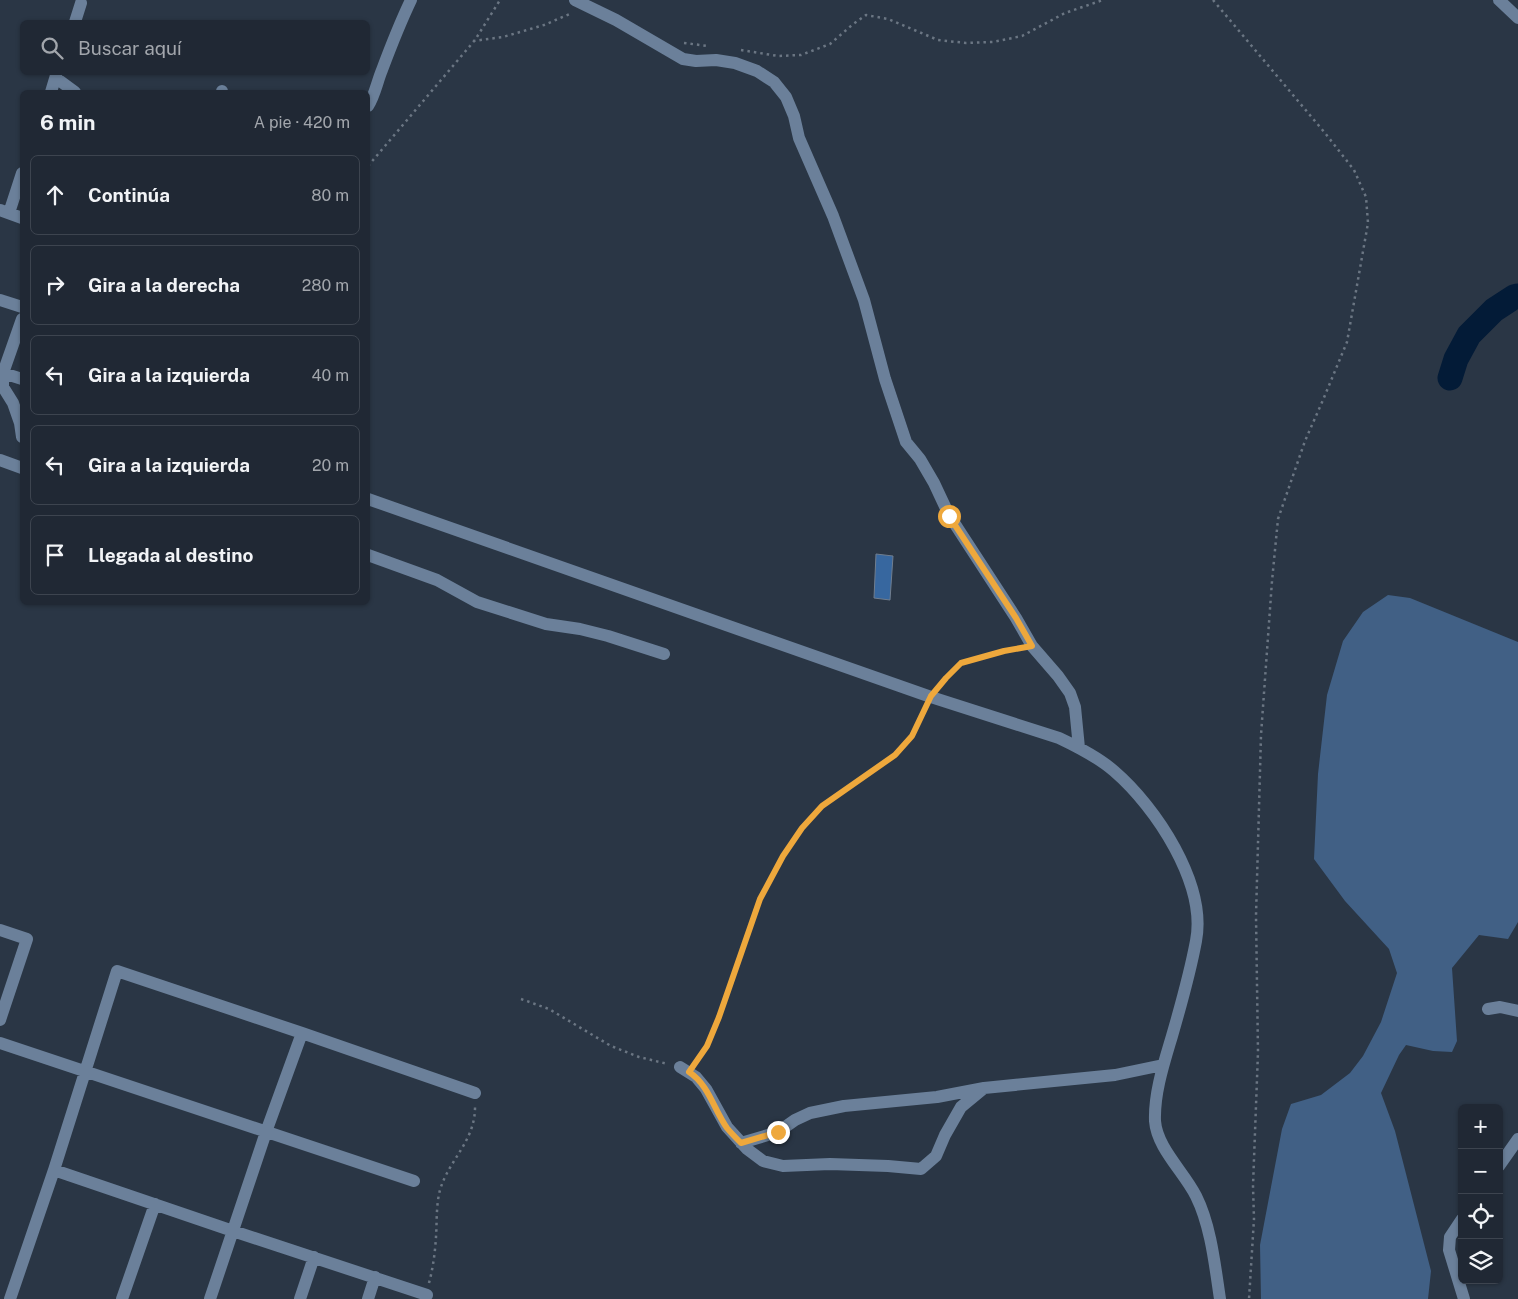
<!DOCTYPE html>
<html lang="es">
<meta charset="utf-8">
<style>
:root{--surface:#202834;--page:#28303c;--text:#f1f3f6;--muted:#a2a6ac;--line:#3d444f}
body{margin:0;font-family:"Public Sans",sans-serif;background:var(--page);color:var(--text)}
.controls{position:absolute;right:15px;bottom:15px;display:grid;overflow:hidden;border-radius:8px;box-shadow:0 1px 4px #0004}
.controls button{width:45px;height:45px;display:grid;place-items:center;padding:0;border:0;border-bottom:1px solid var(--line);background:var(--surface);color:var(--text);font:25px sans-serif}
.stop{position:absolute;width:15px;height:15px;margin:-11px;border:4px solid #eea83c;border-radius:50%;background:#fff}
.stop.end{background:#eea83c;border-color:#fff;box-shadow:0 1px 5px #0008}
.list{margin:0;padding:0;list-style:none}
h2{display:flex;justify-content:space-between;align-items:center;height:65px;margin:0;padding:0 20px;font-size:21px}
h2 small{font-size:16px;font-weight:400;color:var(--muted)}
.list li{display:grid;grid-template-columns:32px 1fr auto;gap:15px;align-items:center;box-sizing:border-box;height:80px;margin:0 10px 10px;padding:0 10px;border:1px solid var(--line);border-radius:8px}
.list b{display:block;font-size:19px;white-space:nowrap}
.list em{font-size:16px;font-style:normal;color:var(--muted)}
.icon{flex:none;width:28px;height:28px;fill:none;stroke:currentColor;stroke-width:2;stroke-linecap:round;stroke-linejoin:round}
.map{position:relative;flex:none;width:1518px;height:1299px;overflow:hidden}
.search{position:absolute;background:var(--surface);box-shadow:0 1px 4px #0004;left:20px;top:20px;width:350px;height:55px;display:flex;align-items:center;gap:12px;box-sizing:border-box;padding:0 18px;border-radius:8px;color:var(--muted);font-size:19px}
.panel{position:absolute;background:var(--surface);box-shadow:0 1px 4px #0004;left:20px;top:90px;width:350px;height:515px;border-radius:8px}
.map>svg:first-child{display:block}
.green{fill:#416085}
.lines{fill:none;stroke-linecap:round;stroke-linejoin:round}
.river{stroke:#031b37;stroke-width:25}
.building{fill:#37679f;stroke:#707e8f}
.path{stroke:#6b7683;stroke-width:2.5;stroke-dasharray:2.5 4;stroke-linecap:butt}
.minor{stroke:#6b809a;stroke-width:12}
.route{stroke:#eea83c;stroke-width:6}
</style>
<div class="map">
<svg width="1518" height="1299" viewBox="0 0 1518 1299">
<rect width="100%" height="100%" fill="#2a3645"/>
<path class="green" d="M1388,595L1410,598L1518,642V922L1508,939L1479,935L1452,968L1457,1041L1452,1052L1433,1051L1406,1045L1399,1055L1381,1093L1395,1131L1431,1271L1428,1299H1261L1260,1245L1282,1129L1291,1104L1321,1095L1350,1073L1363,1056L1381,1022L1397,973L1389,949L1345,901L1314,859L1318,774L1327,695L1343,641L1363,612Z"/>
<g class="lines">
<path class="river" d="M1450,378L1456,359L1469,335L1494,310L1514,297L1518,296"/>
</g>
<path class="building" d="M876,554L893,556L890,600L874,598Z"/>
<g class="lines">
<path class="path" d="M1213,0L1325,133L1354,170L1366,197L1368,223L1347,342L1323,400L1305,441L1278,519L1272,581L1261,735L1256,916L1258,1052L1253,1186L1254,1219L1249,1299
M473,41L503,37L544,25L572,13
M684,43L708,46
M741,50L778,56L801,55L830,44L852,25L866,15L888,19L938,40L966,43L993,42L1022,36L1065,13L1103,0
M368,166L475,40L500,0
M939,687L961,663L983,656L1019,648
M521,999L549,1009L611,1046L639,1057L668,1064
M695,1063C728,1014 738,954 760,901C770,876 785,853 800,831C823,797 864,782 894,755C909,742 917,725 926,708
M429,1283C433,1268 435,1253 436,1237C437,1222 436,1205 440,1190C449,1159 476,1141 475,1105"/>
<path class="minor" d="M575,0L616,20L683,59L696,61L716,60L735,63L757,71L774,82L786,97L794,116L799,138L833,216L864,300L885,379L906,442L920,459L934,483L949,515L1016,618L1032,646L1058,676L1070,693L1075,707L1079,748
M1499,0L1518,18
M75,22L81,3
M56,78L75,92
M51,92L57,72
M222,92V91
M368,106C375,95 377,82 382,70C391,46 400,23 411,0
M0,210L22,218
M9,213L22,173
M0,300L22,307
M22,319L3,373V387L13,403L20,423L22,437
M3,373L22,379
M0,460L22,468
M368,499L931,697L1059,738C1078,747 1098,757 1114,771C1156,807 1207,884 1196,941C1190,973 1181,1005 1172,1036C1164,1063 1154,1093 1155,1121C1157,1148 1184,1172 1196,1196C1211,1226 1215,1266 1220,1299
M368,555L437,580L477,602L546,624L580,629L608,636L664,654
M0,930L27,939L0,1020
M1488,1009L1500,1007L1518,1011
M0,1043L414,1181
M680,1067L696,1077L706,1089L727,1127L747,1149L763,1161L783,1166L830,1164L888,1166L921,1169L936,1156L945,1135L961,1107L984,1088L1115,1075L1163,1065
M741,1143L778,1132L795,1120L810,1113L844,1106L937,1097L984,1088
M1499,1166L1518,1139
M54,1170L233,1231L427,1295
M1462,1219L1450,1237L1449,1250L1464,1299
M10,1299L54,1170L117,971L302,1033L475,1093
M122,1299L155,1204
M210,1299L266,1132L302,1033
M300,1299L314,1257
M368,1299L375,1277"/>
</g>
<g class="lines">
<path class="route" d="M778,1132L741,1143C736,1138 731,1133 727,1128C714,1110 709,1085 689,1072L707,1046L719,1017L760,899L783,856L802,828L822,806L895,755L912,736L931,696L946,678L961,663L1004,651L1032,646L1016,618L949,516"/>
</g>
</svg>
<div class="controls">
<button>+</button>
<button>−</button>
<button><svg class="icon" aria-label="locate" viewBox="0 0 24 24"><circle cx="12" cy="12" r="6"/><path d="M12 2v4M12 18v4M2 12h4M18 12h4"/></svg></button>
<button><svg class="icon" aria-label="layers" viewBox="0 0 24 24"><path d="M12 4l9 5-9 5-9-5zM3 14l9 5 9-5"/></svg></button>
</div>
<div class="stop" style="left:949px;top:516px"></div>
<div class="stop end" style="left:778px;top:1132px"></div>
<div class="search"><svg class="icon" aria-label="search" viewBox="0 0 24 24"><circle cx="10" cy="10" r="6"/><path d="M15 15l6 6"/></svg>Buscar aquí</div>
<section class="panel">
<h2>6 min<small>A pie · 420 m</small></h2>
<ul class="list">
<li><svg class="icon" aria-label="ahead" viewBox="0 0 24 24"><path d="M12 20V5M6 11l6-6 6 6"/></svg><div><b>Continúa</b></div><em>80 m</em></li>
<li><svg class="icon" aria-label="right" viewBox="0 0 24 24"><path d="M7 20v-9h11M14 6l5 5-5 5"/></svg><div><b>Gira a la derecha</b></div><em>280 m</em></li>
<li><svg class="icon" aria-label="left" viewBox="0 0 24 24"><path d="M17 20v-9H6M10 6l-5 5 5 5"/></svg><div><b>Gira a la izquierda</b></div><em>40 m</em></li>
<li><svg class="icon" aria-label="left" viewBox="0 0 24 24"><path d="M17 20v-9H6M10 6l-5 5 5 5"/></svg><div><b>Gira a la izquierda</b></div><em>20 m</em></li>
<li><svg class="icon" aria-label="arrive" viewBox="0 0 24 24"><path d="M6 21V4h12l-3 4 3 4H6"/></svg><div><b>Llegada al destino</b></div></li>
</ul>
</section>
</div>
